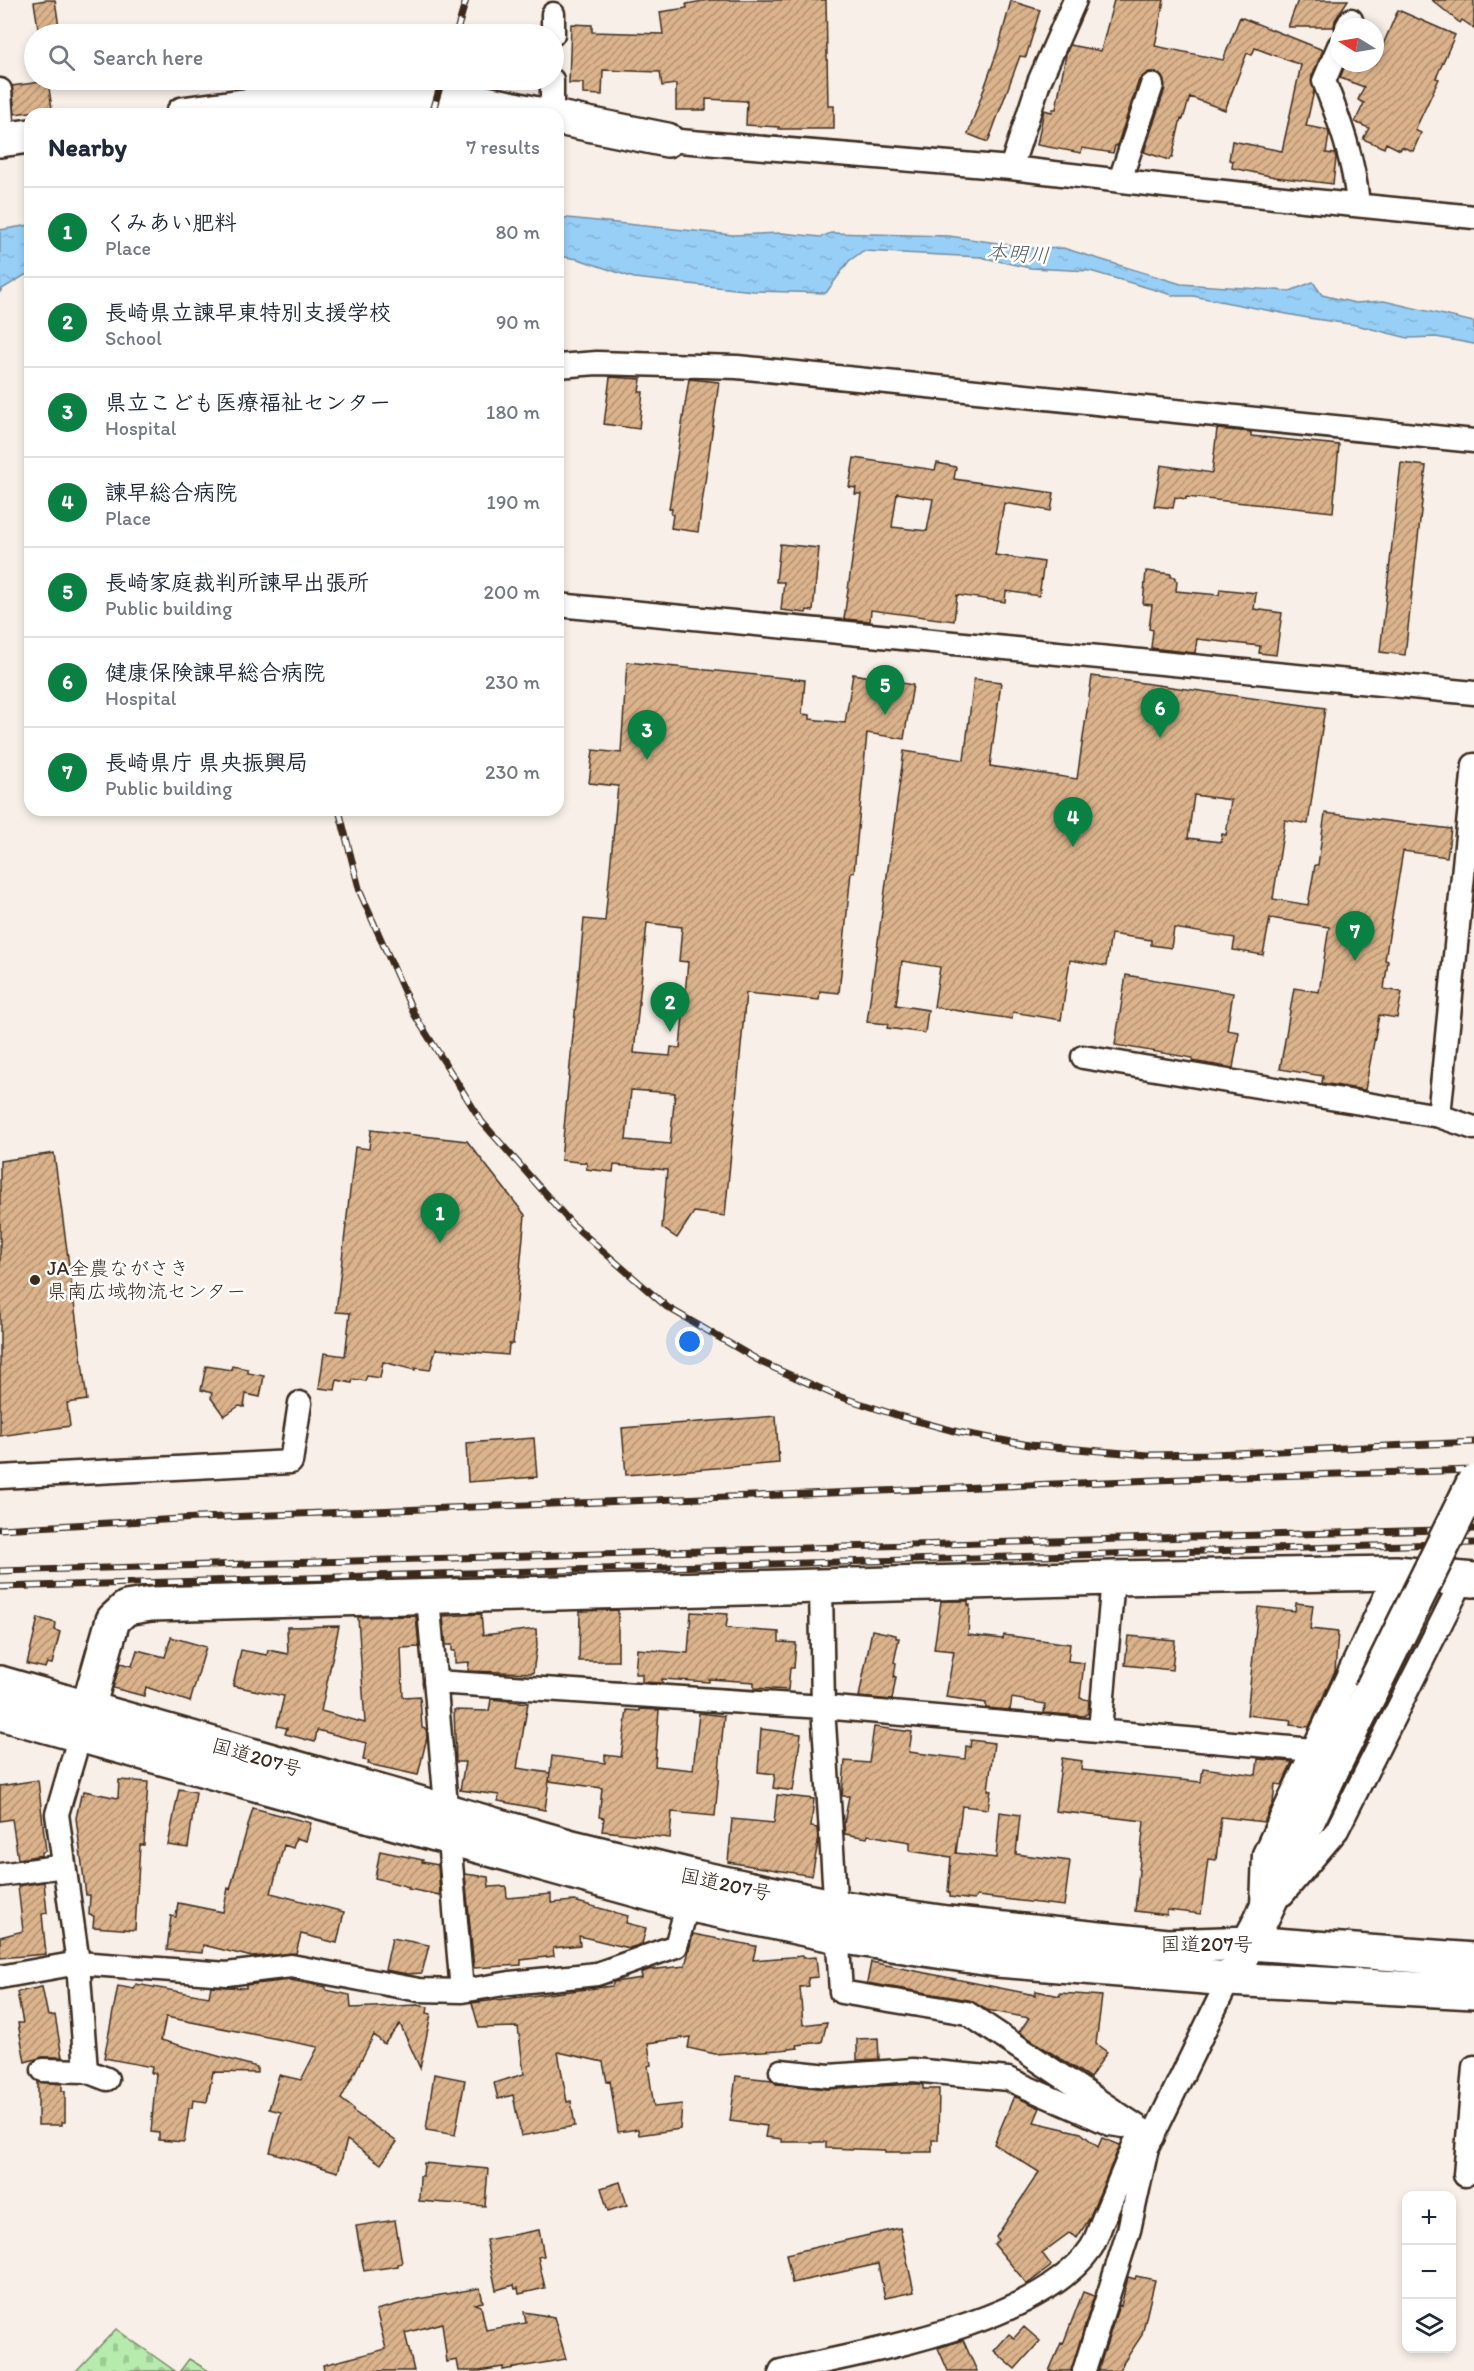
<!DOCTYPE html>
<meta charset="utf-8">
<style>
:root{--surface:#fff;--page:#f2f2f3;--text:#1f2937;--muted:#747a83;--line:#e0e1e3;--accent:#0b8043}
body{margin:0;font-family:Itim,"Klee One",sans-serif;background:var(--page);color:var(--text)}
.controls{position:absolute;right:18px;bottom:18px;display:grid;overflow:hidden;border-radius:12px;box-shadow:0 3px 9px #0003}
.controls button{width:54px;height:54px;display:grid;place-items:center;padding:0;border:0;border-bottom:2px solid var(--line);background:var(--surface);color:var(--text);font:30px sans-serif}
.compass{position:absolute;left:1330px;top:18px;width:54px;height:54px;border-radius:50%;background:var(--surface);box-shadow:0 3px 9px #0003;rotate:281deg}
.you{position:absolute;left:690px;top:1342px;width:21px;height:21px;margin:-15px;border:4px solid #fff;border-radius:50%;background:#1a73e8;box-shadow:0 0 0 9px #1a73e833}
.badge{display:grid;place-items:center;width:39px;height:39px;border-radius:50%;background:var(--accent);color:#fff;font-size:20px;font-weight:700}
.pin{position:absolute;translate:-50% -50px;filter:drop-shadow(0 2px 3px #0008)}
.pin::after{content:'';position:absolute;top:32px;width:21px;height:18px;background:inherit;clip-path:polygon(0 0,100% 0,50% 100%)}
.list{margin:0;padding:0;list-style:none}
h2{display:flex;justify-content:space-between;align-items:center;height:78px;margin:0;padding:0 24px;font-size:26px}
h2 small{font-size:20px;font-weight:400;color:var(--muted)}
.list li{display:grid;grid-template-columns:39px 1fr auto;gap:18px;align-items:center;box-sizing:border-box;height:90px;padding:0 24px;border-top:2px solid var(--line)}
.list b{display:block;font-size:22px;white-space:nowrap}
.list p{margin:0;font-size:20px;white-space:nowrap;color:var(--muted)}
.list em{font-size:20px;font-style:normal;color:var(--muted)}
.icon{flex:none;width:33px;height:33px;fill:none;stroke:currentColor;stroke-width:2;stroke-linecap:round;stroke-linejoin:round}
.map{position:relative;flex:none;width:1474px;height:2371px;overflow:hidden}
.search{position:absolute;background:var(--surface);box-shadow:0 3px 9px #0003;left:24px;top:24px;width:540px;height:66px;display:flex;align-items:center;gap:15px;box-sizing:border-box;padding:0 21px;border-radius:33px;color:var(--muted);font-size:22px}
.panel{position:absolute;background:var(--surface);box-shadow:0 3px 9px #0003;left:24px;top:108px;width:540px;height:708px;border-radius:18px}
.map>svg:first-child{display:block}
.cemetery{fill:url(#cemetery-stones);stroke:#788a66;stroke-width:1.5}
.water{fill:url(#water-ripples);stroke:#738da0;stroke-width:1.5}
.building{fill:url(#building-hatch);stroke:#3b2a1e;stroke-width:1.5;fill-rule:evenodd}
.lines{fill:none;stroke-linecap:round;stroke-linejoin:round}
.street-casing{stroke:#3b2a1e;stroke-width:27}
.secondary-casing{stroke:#3b2a1e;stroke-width:38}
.street{stroke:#fff;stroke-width:22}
.secondary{stroke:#fff;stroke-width:33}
.rail-casing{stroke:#3b2a1e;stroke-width:7}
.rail{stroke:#fff;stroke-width:4.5;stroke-dasharray:14;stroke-linecap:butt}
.secondary-bridge-casing{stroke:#3b2a1e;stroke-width:38;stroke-linecap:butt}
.secondary-bridge{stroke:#fff;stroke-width:33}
.poi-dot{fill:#3b2a1e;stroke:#fff;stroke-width:2}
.labels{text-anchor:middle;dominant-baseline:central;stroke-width:5;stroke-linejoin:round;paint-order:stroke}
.poi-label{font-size:20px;fill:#3b2a1e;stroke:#fff;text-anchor:start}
.street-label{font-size:20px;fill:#3b2a1e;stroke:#fff}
.water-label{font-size:21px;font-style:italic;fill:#575c5f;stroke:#fff}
</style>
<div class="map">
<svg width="1474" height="2371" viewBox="0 0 1474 2371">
<defs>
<pattern id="cemetery-stones" width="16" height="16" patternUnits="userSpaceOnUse" patternTransform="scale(1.5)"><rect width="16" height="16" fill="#b6ebad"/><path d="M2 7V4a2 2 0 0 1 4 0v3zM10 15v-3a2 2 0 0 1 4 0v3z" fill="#9dca94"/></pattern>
<pattern id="water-ripples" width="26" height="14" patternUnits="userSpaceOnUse" patternTransform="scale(1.5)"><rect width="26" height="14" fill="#98cff7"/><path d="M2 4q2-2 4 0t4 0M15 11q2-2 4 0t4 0" fill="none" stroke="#84b2d3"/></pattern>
<pattern id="building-hatch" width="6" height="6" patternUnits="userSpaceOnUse" patternTransform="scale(1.5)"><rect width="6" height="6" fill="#dbb38c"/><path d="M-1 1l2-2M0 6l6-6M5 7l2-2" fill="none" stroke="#b39272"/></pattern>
</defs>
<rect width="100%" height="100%" fill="#f8f0e8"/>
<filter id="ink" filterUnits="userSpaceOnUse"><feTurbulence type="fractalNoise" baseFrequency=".0167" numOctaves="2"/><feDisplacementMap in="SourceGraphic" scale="12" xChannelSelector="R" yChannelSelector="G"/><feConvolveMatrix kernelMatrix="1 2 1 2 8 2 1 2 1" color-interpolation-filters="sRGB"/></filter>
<g filter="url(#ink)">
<path class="cemetery" d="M116,2329L175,2371H76Z
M189,2359L209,2371H180Z"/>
<path class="water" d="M558,217L733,235L782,233L821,237L831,233L949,236L1038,249L1063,248L1181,284L1290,291L1313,282L1322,295L1355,303L1384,301L1474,322V344L1436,337L1408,338L1356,325L1308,318L1193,296H1176L1090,271L1030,268L980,257L863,251L849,261L826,293L753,291L634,278L578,259L558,256Z
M30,225V275H25L2,289L0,292V230Z"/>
<path class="building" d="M46,0H55L60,34H39L34,2Z
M708,0H826L828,106H834V129H779V127L746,125L747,101L706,99V110H676V84L662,86L660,72L603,70L602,95L583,94V83H569L571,24L592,25V32L663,34L660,12L687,8L686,4Z
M1114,0H1164L1155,46L1223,60L1240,17L1323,50L1312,76L1314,91L1306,126L1328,130L1329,135L1326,153L1335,154L1336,158L1333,184L1275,177L1232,168L1233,161L1229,160L1232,141L1282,151L1301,65L1255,48L1252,55L1247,53L1225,110L1190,97L1183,119L1181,118L1172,158H1170L1169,160L1144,152L1165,89L1162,77L1156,72H1149L1139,80L1117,146H1115L1113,153L1082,148L1081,153L1037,145L1044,110L1052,112L1053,109H1056L1066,54L1070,45L1101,51Z
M1298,0H1348L1335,20L1334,27H1288Z
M1432,0H1474V28L1462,20L1460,23Z
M1011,1L1040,10L1026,57L1020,56L988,142L968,134L998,49Z
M1398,10L1455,35L1436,78L1439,79L1415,130L1421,133L1413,151L1402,147L1400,150L1386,143L1384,148L1363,139L1369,128L1355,122L1364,103L1358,100L1364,87L1340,78L1346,63H1375Z
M48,81L52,109L15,114L12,86Z
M610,377L641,379L639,392H643L639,429L604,424Z
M689,379L719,382L698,532L671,528L673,515L671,514L672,509H669Z
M1217,429L1251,432V436L1339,445L1333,512L1186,497V499L1175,497L1173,508L1154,506L1161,465L1212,473Z
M854,458L935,470L937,463L956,467L954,479L1054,493L1051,511L1004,503L995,555L1044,562L1039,596L1006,591L1005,602L957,595L954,621L871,610L870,621L844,619L861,494H855L856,488L849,487ZM897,493L933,499L927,531L892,527Z
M1401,463L1426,466L1405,655L1380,652Z
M780,544L819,548L813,611L807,610L806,613L781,610L784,582H776Z
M1146,571L1171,574V577H1175V580L1177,581L1176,591L1219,595L1220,589L1256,593L1254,609L1282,613L1276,655L1259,653L1260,646L1197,639L1195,653L1151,648L1153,630L1149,629L1152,605L1143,604Z
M627,662L805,680L802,714L810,715V719L845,723L853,674L913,685L904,739L867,733L854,872H851L839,993L820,991L819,1000L746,993L725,1216L694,1212L677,1238L662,1228L667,1170L614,1165L613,1172L586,1169L587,1163L561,1160L584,919L605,921L618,786L589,783L593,750L621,753ZM647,923L682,927L679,961L688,962L680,1048L671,1047L670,1056L634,1053ZM631,1090L675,1093L670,1144L626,1140Z
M1092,676L1325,708L1308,824L1285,820L1273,899L1308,905L1315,865H1318L1325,813L1451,829L1447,857L1403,851L1385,960L1388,961L1384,989L1402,992L1397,1018L1379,1015L1365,1090L1322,1083L1323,1076L1280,1069L1294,988L1319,992L1329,927L1270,918L1263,955L1233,950L1235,938L1174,928L1171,948L1151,945V940L1111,934L1106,966L1070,960L1061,1020L1013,1012L1012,1019L934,1007L940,967L902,961L896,1005L928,1010L925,1033L887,1028L888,1024L867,1022L904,751L964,760L974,679L1001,682L990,766L1077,779ZM1194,795L1231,800L1226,835L1222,834L1221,842L1188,838Z
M1126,975L1233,993L1227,1030L1239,1032L1233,1068L1192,1061L1193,1058L1115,1045Z
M371,1130L467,1141L525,1215L513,1344H509L508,1355L436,1349L430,1370L415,1368V1370L383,1362L380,1378L367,1376L365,1381L353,1379L352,1383L337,1380L335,1390L319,1388L324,1353L345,1356L350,1313L336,1312L344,1242L355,1147L369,1149Z
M54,1153L87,1400L67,1403L70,1426L0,1436V1161Z
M206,1366L231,1370L232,1366L248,1369V1373L264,1376L260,1397L246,1394L244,1407L239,1406L224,1416L211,1398L212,1393L201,1390Z
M776,1416L779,1463L626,1475L622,1428Z
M534,1438L537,1477L468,1482L466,1443Z
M941,1601H968V1605H970L968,1635L1003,1639L1004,1635L1070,1644L1068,1661L1084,1663L1080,1698L1089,1700L1088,1713L1084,1716L1044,1713L1045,1704L1012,1698L1010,1710L986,1708V1703L946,1697L954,1651L934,1649Z
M1296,1603L1313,1605L1310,1629L1338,1632L1335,1671L1309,1727L1290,1725L1291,1720L1247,1715L1258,1607L1295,1611Z
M618,1610V1661H579L580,1611Z
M691,1612L728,1614L726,1628L779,1632V1642L796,1643L794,1668H790L788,1690L754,1688V1682L709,1679V1682L662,1679V1683L642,1682V1674H635L637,1649L688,1653Z
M481,1614L483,1635L536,1629L537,1645L533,1673L468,1671L469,1662L455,1663V1651H452V1645H446L443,1616Z
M416,1616L419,1647L401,1648L403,1697L420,1696L422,1728L426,1729L427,1737L418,1775L368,1764L369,1761L363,1760L366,1743L317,1730L315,1742L285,1734L287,1728L277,1726L284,1696L233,1686L241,1650L267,1655L268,1650L288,1654L287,1627L339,1626L321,1711L365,1723L358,1617Z
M38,1618L56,1623L55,1630L60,1632L52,1664L47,1663L45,1668L27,1664Z
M872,1630L896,1635V1638H899L894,1662L896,1663L894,1677H896L892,1700L859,1697Z
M1128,1636L1175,1640L1172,1670L1125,1665Z
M171,1637L206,1647L190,1702L146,1687L144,1696L113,1688L120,1663L132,1666L137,1650L165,1657Z
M491,1699L528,1703L517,1768L550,1773L545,1810L498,1801L499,1795L460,1790L465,1762H456L454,1710L489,1711Z
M640,1709L659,1710L655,1766L693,1770L699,1713L724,1716L715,1816L672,1812L670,1838L602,1831L604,1818L599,1817L602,1788L549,1781L552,1756L605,1763V1755L621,1757L627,1710L640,1711Z
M874,1727L912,1732L909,1752L965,1759L966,1746L970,1747L971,1740L994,1743L988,1790H991L988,1809L962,1806L956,1853L996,1858L1000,1812L1020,1815L1016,1854L1070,1861L1064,1906L977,1896L974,1900L950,1897V1893L948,1892L951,1857L910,1851V1842L868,1835L867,1838L845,1834L844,1824L849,1796H842L845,1761L869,1763Z
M761,1729L801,1734L793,1791L773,1788L775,1774L758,1772Z
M1062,1758L1082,1761L1081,1770L1201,1782L1203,1768L1256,1775L1258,1759L1292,1762L1282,1785L1275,1784L1273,1803L1264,1822L1221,1817L1216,1860L1208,1859L1201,1914L1167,1910V1915L1135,1911L1144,1821L1055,1811Z
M38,1780L46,1851L42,1852V1855L18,1859L12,1819L0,1821V1786Z
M119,1780L148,1782L144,1845H140L135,1930L93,1927L94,1916L89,1915L90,1895H86L76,1818L81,1795H83L84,1791L118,1798Z
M179,1789L196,1792L188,1848L168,1845Z
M777,1795L814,1799L811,1827L817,1828L818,1842L812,1876L728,1862L732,1819L774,1823Z
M253,1808L311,1823L306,1841L296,1838L293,1848L284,1845L271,1893L344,1912L337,1943L301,1934L296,1953L252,1957L203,1945L202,1953L167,1950L171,1916L176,1917L178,1903L223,1912L228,1888L230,1889L233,1879Z
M380,1851L423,1860L422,1862L438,1865L440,1895L408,1889L409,1887L375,1878Z
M465,1874L488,1877L489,1887L506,1886L507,1898L551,1894V1903L574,1901L628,1916L626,1923L646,1928L642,1944L629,1948L579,1936L580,1945L553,1948L554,1956L521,1960V1965L474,1968Z
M44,1882L47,1913L42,1914L46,1954L0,1958V1937L23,1931L18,1886Z
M693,1934L756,1946L753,1960L803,1956V1958L816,1957L818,1977L808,1978L809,1986L800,1987L803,2025L827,2022L822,2042L797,2045L798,2048L780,2050L715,2054L688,2048L690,2037L648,2043L651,2065L648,2066L654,2107L682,2104L680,2129L639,2135L638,2129L618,2132L610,2081L607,2082L603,2062L558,2052L567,2102L571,2101L575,2126L521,2136L513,2095L498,2099L494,2083L524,2074L518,2027L479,2028L472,2003L612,1986L614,1982L642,1978L641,1973L648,1970L685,1966Z
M392,1938L429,1945L422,1973L408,1974L385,1970Z
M871,1962L1035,1995L1036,1991L1060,1996V1993L1102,1996L1096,2044L1107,2052L1090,2078L1019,2032L1029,2018L987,2010L969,2000L867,1983Z
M290,1980L326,1987V1990L350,1995L351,2008L417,2005L428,2007L427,2013L431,2014L420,2068L400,2024L384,2044L374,2035L341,2099L354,2109L353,2111L397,2142L381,2164L347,2140L338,2172L270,2152L281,2112L269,2109L279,2075L301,2080L318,2047L166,2017L161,2040L257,2067V2073L213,2072L207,2102L193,2100L192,2108H189L184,2142L159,2140V2133L151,2132L156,2073H151L152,2067L104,2058L118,1986L134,1989L136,1984L209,1997L211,1986L246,1988V1985Z
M42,1987L48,2016L55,2015L62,2057H43L25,2062L18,2023H23L17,1992Z
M878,2038L879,2059L857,2060V2039Z
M434,2074L465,2080L455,2135L426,2130Z
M736,2076L772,2080L776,2084L828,2089L913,2084H923V2089H939L938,2140H932V2152H885V2150L826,2148V2142H782V2139L765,2137L767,2126L730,2121Z
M38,2082L62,2084V2091H65V2122H62V2125H38Z
M1014,2096L1040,2108L1034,2122L1081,2133L1098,2147L1102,2138L1120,2145L1089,2219L1077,2238L1069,2233L1042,2253L1051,2265L1050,2267L1027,2284L994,2244L998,2240L996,2237L1039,2172L994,2144Z
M424,2163L488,2169L485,2206L419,2201L420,2176H423Z
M620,2182L627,2205L608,2211L601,2188Z
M395,2220L402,2263L398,2264V2266L364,2271L356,2226Z
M900,2228L914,2292L885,2298L878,2264L792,2283L786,2254Z
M539,2230L544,2256L538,2257L545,2288L519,2294L518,2288L515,2289L514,2285L496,2290L486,2240Z
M1136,2276L1155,2280L1142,2335L1118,2371H1098L1119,2305L1121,2306L1128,2277L1135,2279Z
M480,2288L483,2302L475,2304L481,2306L486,2330L526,2323L524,2312L554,2317L566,2359L503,2370V2367L479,2371H459L457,2360L447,2362L442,2323L405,2333L414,2371H324L323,2365L386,2349L376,2310L418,2299Z
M1083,2292L1094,2296L1071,2371H1049L1061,2343L1063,2344Z
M1024,2327L1040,2341L1015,2369L994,2351L1009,2334L1014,2338Z
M963,2340L977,2371H948L938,2348Z"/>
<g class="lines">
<defs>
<path id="street" d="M1347,27L1351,20
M553,34V14
M1339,46L1324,81C1340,122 1354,160 1358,204
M0,90L3,139
M552,114V80
M667,140L1011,168L1165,186L1474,217
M1011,168L1039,82L1075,0
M1120,180L1152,85
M558,366L597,363L737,367L1474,441
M558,605L1474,693
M1083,1057L1439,1116L1474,1128
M1439,1116L1474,765
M0,1477L291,1462L300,1403
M821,1587L823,1707L841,1992L967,2013L1153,2137
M428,1597L462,1991
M435,1682L823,1707L1313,1750
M1100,1731L1113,1578
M80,1735L57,1814L78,1963L86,2071L107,2079
M0,1875L64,1866
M1283,1894L1337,1830L1463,1579
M1262,1906L1264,1854L1396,1573
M0,1977L78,1963L227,1974L291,1966L419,1990L462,1991L510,1983L597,1974L676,1946L691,1892
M43,2070L86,2071
M781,2071L829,2076L913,2070L1008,2079L1110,2124L1124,2126
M1465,2175L1474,2067
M781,2371C866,2352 1040,2323 1091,2248C1097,2239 1100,2225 1105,2215C1115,2191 1125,2167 1135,2143L1147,2148
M1084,2371L1129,2230L1147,2148L1229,1979"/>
<path id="secondary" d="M183,114C271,102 359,89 447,97C478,100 508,108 537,114
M558,118L667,140
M0,140L30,136
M0,1683L572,1847L695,1877L836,1907L947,1923L1167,1946L1250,1943L1474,1960
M0,1713L687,1904L838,1936L997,1960L1229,1979L1474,1992
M82,1729L113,1620L126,1608L151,1604L1113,1578L1396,1573L1474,1580
M1239,1961L1261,1920L1336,1761L1370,1693"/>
</defs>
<use href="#street" class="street-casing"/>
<use href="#secondary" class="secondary-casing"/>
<use href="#street" class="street"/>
<use href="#secondary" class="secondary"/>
<defs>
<path id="rail" d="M456,34L466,0
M432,114L442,80
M339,810L360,892L414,1014L482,1122L572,1224L667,1307L763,1363L835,1395L899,1416L958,1432L1029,1445L1148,1455L1213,1454L1474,1442
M0,1529L198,1518L1207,1478L1474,1470
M0,1571L1474,1529
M0,1587L1474,1543"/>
</defs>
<use href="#rail" class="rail-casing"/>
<use href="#rail" class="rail"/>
<defs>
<path id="secondary-bridge" d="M1370,1693L1474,1482"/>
</defs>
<use href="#secondary-bridge" class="secondary-bridge-casing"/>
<use href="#secondary-bridge" class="secondary-bridge"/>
</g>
</g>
<circle class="poi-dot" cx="35" cy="1280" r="6"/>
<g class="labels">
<g class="poi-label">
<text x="47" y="1268">JA全農ながさき<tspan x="47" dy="23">県南広域物流センター</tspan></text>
</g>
<g class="street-label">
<text transform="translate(257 1757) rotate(16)">国道207号</text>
<text transform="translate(726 1884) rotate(12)">国道207号</text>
<text x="1207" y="1944">国道207号</text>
</g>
<g class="water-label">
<text transform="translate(1018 253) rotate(4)">本明川</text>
</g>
</g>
</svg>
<div class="controls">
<button>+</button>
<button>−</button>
<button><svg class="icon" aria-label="layers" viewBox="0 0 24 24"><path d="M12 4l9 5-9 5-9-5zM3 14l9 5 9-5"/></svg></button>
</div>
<svg class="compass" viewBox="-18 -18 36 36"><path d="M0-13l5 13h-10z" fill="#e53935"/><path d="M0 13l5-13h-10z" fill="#747a83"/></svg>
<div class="you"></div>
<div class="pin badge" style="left:440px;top:1243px">1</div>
<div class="pin badge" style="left:670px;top:1032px">2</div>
<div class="pin badge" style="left:647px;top:760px">3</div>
<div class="pin badge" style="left:1073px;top:847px">4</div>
<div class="pin badge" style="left:885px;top:715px">5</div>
<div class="pin badge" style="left:1160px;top:738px">6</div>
<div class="pin badge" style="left:1355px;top:961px">7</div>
<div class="search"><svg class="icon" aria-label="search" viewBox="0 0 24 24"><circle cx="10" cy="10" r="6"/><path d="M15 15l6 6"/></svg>Search here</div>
<section class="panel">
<h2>Nearby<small>7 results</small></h2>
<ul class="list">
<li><span class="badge">1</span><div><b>くみあい肥料</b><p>Place</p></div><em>80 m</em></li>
<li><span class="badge">2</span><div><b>長崎県立諫早東特別支援学校</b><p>School</p></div><em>90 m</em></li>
<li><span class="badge">3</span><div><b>県立こども医療福祉センター</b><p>Hospital</p></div><em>180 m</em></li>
<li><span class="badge">4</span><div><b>諫早総合病院</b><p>Place</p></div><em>190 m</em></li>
<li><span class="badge">5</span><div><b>長崎家庭裁判所諫早出張所</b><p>Public building</p></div><em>200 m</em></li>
<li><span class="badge">6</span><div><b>健康保険諫早総合病院</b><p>Hospital</p></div><em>230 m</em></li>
<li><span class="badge">7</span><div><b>長崎県庁 県央振興局</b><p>Public building</p></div><em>230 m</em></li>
</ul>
</section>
</div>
